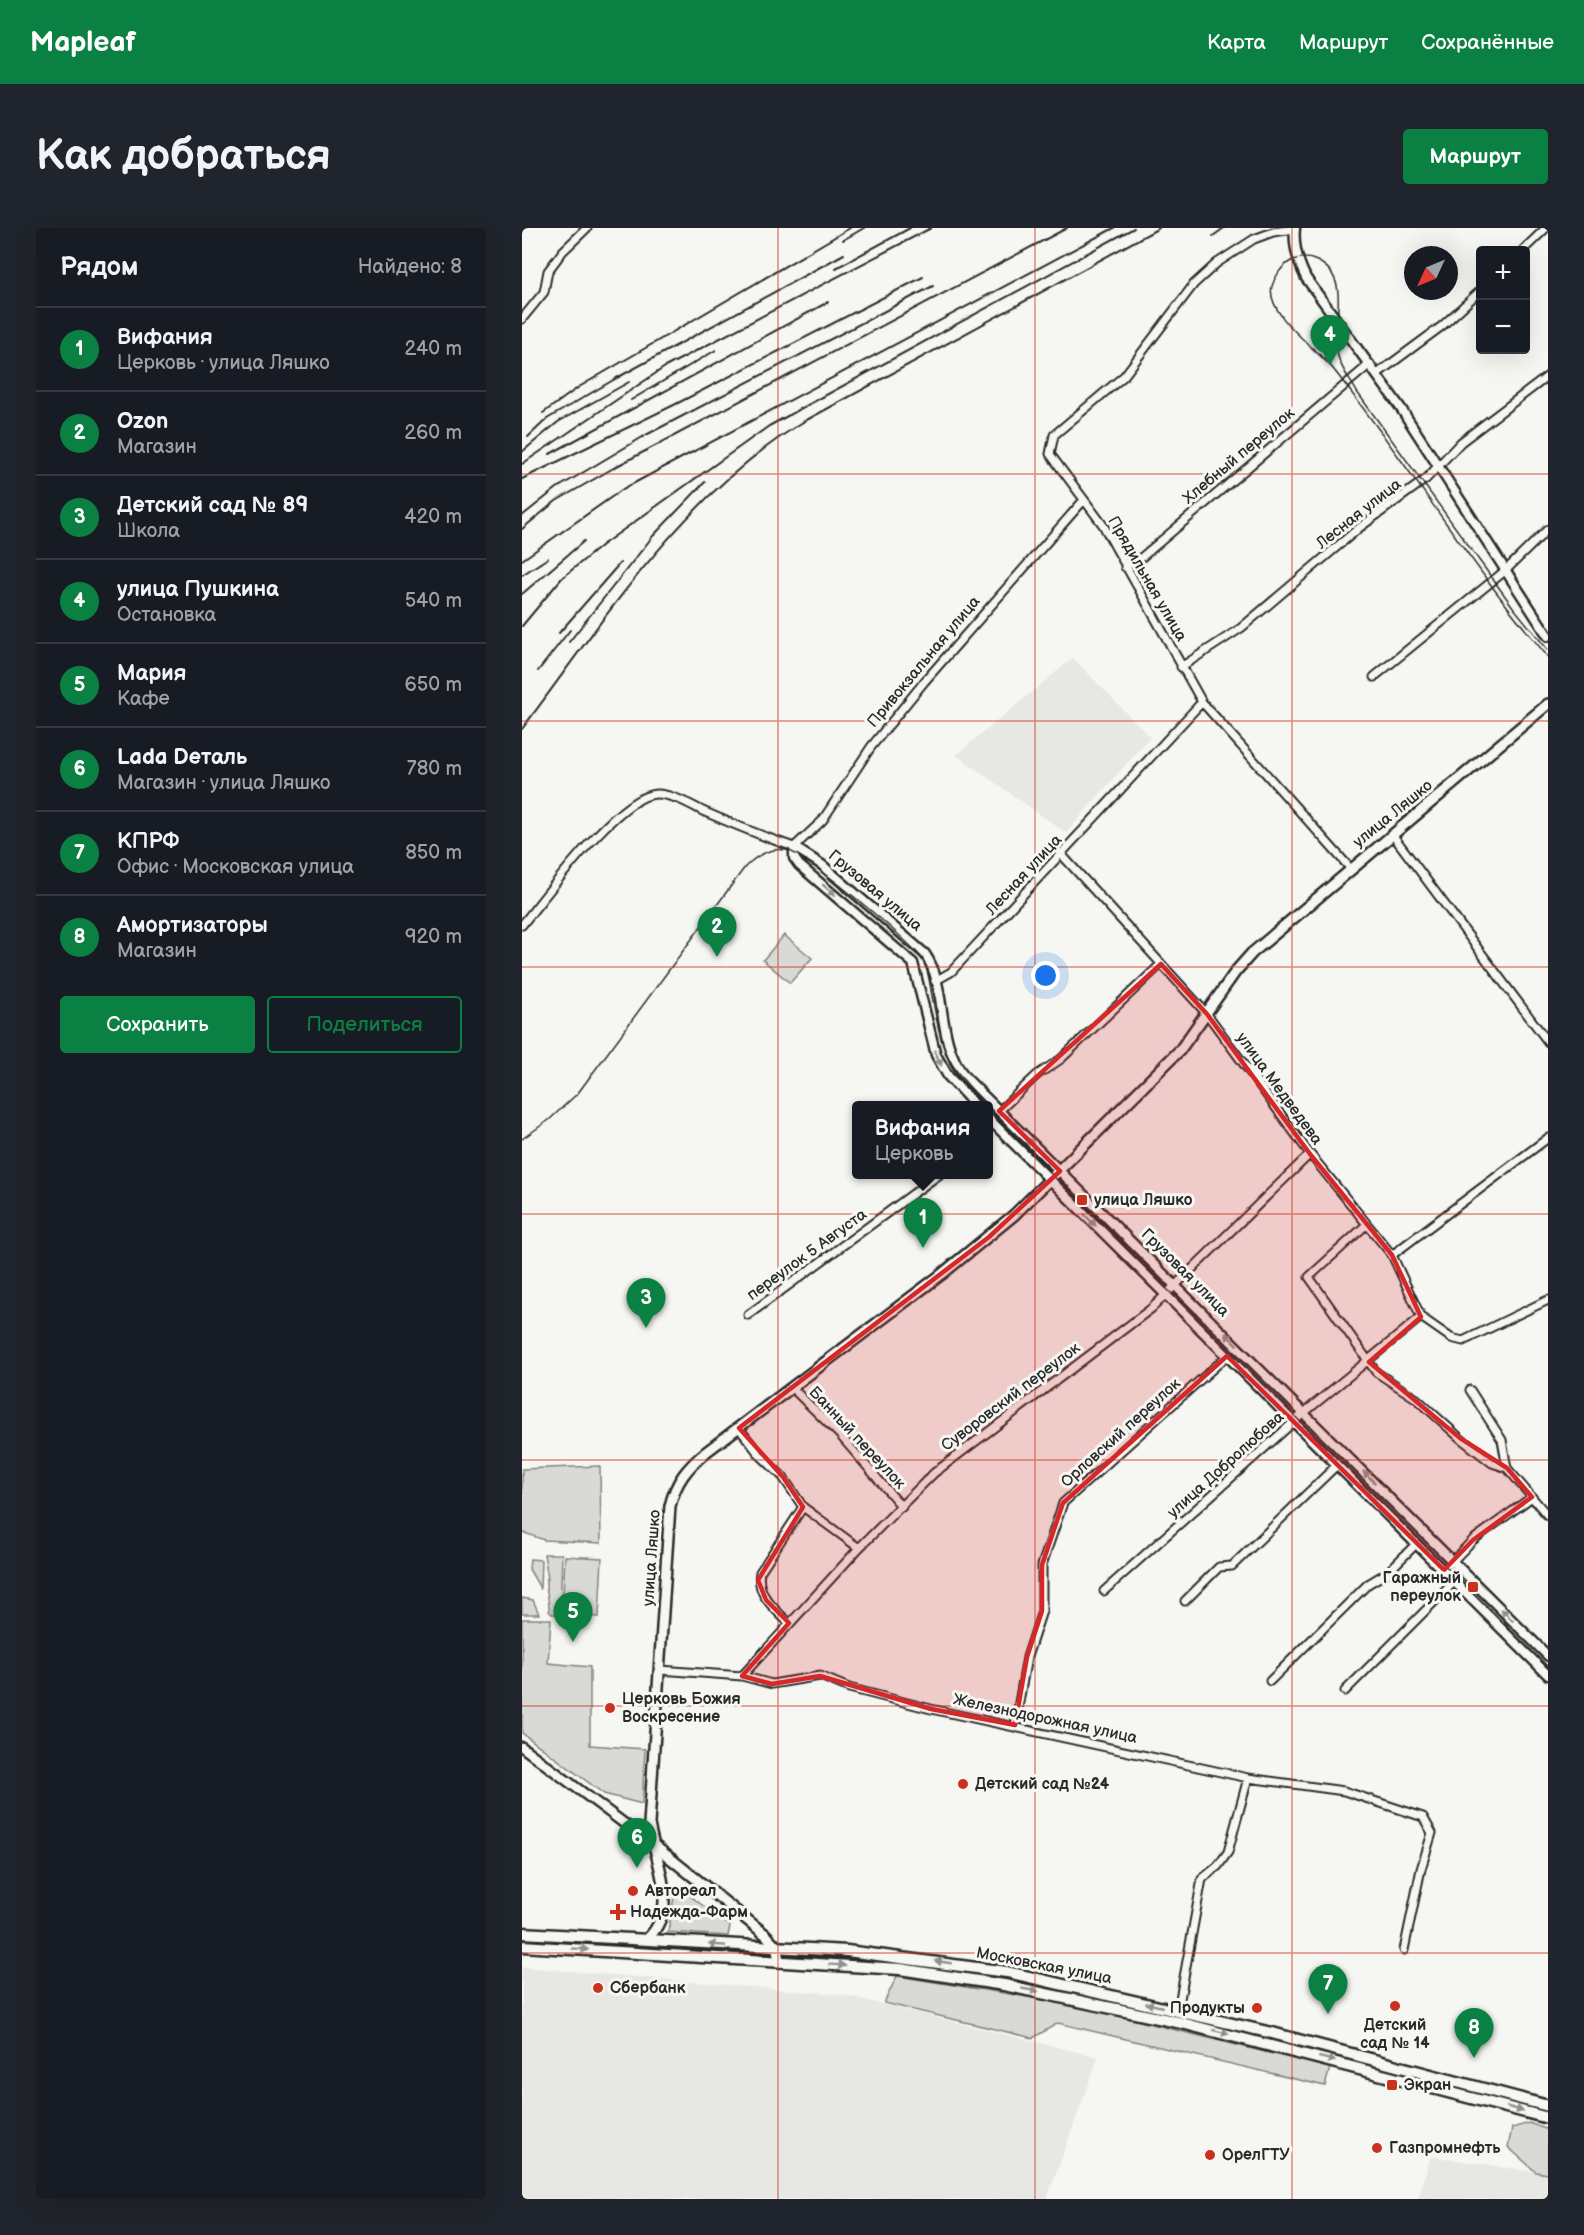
<!DOCTYPE html>
<html lang="ru">
<meta charset="utf-8">
<style>
:root{--surface:#171b24;--page:#20242c;--text:#f1f3f6;--muted:#9ea1a6;--line:#363941;--accent:#0b8043}
body{margin:0;font-family:"Balsamiq Sans",sans-serif;background:var(--page);color:var(--text)}
.controls{position:absolute;right:18px;top:18px;display:grid;overflow:hidden;border-radius:6px;box-shadow:0 6px 24px #0002}
.controls button{width:54px;height:54px;display:grid;place-items:center;padding:0;border:0;border-bottom:2px solid var(--line);background:var(--surface);color:var(--text);font:30px sans-serif}
.compass{position:absolute;left:882px;top:18px;width:54px;height:54px;border-radius:50%;background:var(--surface);box-shadow:0 6px 24px #0002;rotate:226deg}
.you{position:absolute;left:524px;top:748px;width:21px;height:21px;margin:-15px;border:4px solid #fff;border-radius:50%;background:#1a73e8;box-shadow:0 0 0 9px #1a73e833}
.badge{display:grid;place-items:center;width:39px;height:39px;border-radius:50%;background:var(--accent);color:#fff;font-size:20px;font-weight:700}
.pin{position:absolute;translate:-50% -50px;filter:drop-shadow(0 2px 3px #0008)}
.pin::after{content:'';position:absolute;top:32px;width:21px;height:18px;background:inherit;clip-path:polygon(0 0,100% 0,50% 100%)}
.popup{position:absolute;left:330px;top:873px;width:141px;height:78px;box-sizing:border-box;display:grid;place-content:center;border-radius:6px;background:var(--surface);filter:drop-shadow(0 2px 4px #0005);font-size:20px;white-space:nowrap;color:var(--muted)}
.popup b{font-size:22px;color:var(--text)}
.popup::after{content:'';position:absolute;left:50%;top:100%;margin-left:-12px;border:12px solid transparent;border-top-color:var(--surface)}
.list{margin:0;padding:0;list-style:none}
h2{display:flex;justify-content:space-between;align-items:center;height:78px;margin:0;padding:0 24px;font-size:26px}
h2 small{font-size:20px;font-weight:400;color:var(--muted)}
.list li{display:grid;grid-template-columns:39px 1fr auto;gap:18px;align-items:center;box-sizing:border-box;height:84px;padding:0 24px;border-top:2px solid var(--line)}
.list b{display:block;font-size:22px;white-space:nowrap}
.list p{margin:0;font-size:20px;white-space:nowrap;color:var(--muted)}
.list em{font-size:20px;font-style:normal;color:var(--muted)}
.actions{display:flex;gap:12px;padding:18px 24px}
.actions a{flex:1;padding:14px 0;border:2px solid var(--accent);border-radius:6px;text-align:center;font-size:21px;color:var(--accent)}
.actions .main{background:var(--accent);color:#fff}
.map{position:relative;flex:none;width:1026px;height:1971px;overflow:hidden;border-radius:6px}
header{display:flex;align-items:center;gap:36px;box-sizing:border-box;height:84px;padding:0 30px;background:var(--accent);color:#fff}
header strong{font-size:28px}
nav{display:flex;gap:33px;margin-inline-start:auto;font-size:21px}
.intro{display:flex;align-items:center;justify-content:space-between;box-sizing:border-box;height:144px;padding:0 36px}
h1{margin:0;font-size:42px}
.button{padding:15px 27px;border-radius:6px;background:var(--accent);color:#fff;font-size:21px;font-weight:700}
main{display:flex;gap:36px;padding:0 36px}
aside{flex:1;background:var(--surface);border-radius:6px;box-shadow:0 6px 24px #0002}
.map>svg:first-child{display:block}
.built{fill:#e7e7e3}
.green{fill:#d9d9d5;stroke:#828280;stroke-width:1.5}
.lines{fill:none;stroke-linecap:round;stroke-linejoin:round}
.minor-casing{stroke:#2b2b2b;stroke-width:11}
.tertiary-casing{stroke:#2b2b2b;stroke-width:13}
.secondary-casing{stroke:#2b2b2b;stroke-width:14}
.primary-casing{stroke:#2b2b2b;stroke-width:15}
.minor{stroke:#f6f6f2;stroke-width:7}
.tertiary{stroke:#f6f6f2;stroke-width:8}
.secondary{stroke:#f6f6f2;stroke-width:9}
.primary{stroke:#f6f6f2;stroke-width:10}
.tram{stroke:#2b2b2b;stroke-width:1.5}
.rail{stroke:#2b2b2b;stroke-width:2}
.oneway{fill:#90908e}
.marked{fill:#d62828;fill-opacity:0.2;stroke:#d62828;stroke-width:4.5;stroke-linejoin:round}
.grid{fill:none;stroke:#c8321e;stroke-width:1.5;stroke-opacity:0.55}
.poi-dot{fill:#c8321e;stroke:#f6f6f2;stroke-width:2}
.labels{text-anchor:middle;dominant-baseline:central;stroke-width:6;stroke-linejoin:round;paint-order:stroke}
.street-label{font-size:16px;fill:#2b2b2b;stroke:#f6f6f2}
.poi-label{font-size:16px;font-weight:bold;fill:#2b2b2b;stroke:#f6f6f2;text-anchor:start}
</style>
<header>
<strong>Mapleaf</strong>
<nav><a>Карта</a><a>Маршрут</a><a>Сохранённые</a></nav>
</header>
<div class="intro"><h1>Как добраться</h1><a class="button">Маршрут</a></div>
<main>
<aside>
<h2>Рядом<small>Найдено: 8</small></h2>
<ul class="list">
<li><span class="badge">1</span><div><b>Вифания</b><p>Церковь · улица Ляшко</p></div><em>240 m</em></li>
<li><span class="badge">2</span><div><b>Ozon</b><p>Магазин</p></div><em>260 m</em></li>
<li><span class="badge">3</span><div><b>Детский сад № 89</b><p>Школа</p></div><em>420 m</em></li>
<li><span class="badge">4</span><div><b>улица Пушкина</b><p>Остановка</p></div><em>540 m</em></li>
<li><span class="badge">5</span><div><b>Мария</b><p>Кафе</p></div><em>650 m</em></li>
<li><span class="badge">6</span><div><b>Lada Dеталь</b><p>Магазин · улица Ляшко</p></div><em>780 m</em></li>
<li><span class="badge">7</span><div><b>КПРФ</b><p>Офис · Московская улица</p></div><em>850 m</em></li>
<li><span class="badge">8</span><div><b>Амортизаторы</b><p>Магазин</p></div><em>920 m</em></li>
</ul>
<div class="actions"><a class="main">Сохранить</a><a>Поделиться</a></div>
</aside>
<div class="map">
<svg width="1026" height="1971" viewBox="0 0 1026 1971">
<rect width="100%" height="100%" fill="#f6f6f2"/>
<filter id="ink" filterUnits="userSpaceOnUse"><feTurbulence type="fractalNoise" baseFrequency=".0167" numOctaves="2"/><feDisplacementMap in="SourceGraphic" scale="12" xChannelSelector="R" yChannelSelector="G"/><feConvolveMatrix kernelMatrix="1 2 1 2 8 2 1 2 1" color-interpolation-filters="sRGB"/></filter>
<g filter="url(#ink)">
<path class="built" d="M551,430L628,509L544,605L434,527Z
M0,1739L322,1767L576,1829L525,1971H0Z
M909,1928L1026,1946V1971H896Z"/>
<path class="green" d="M262,707L290,730L268,755L241,732Z
M78,1238L79,1315L22,1312L0,1304V1241Z
M22,1326H40L38,1386H30L27,1383C28,1372 23,1363 24,1351H26Z
M43,1328L80,1330L77,1389L40,1387Z
M8,1331L19,1332L18,1360L7,1341Z
M0,1370L11,1372L17,1386H0Z
M0,1391H29L26,1435L68,1439V1517L123,1521L120,1576L82,1566L0,1505Z
M163,1664L208,1698L206,1708L146,1704L152,1669Z
M375,1748L544,1775L808,1840L803,1858L536,1795L511,1810L362,1775Z
M1007,1895L1026,1902V1946L1014,1944L986,1919L990,1900Z"/>
<g class="lines">
<defs>
<path id="minor" d="M773,1L751,4L732,11L695,35L672,56L602,148L532,207L528,226L581,297L680,474L828,640
M1001,22L1024,0
M0,91L22,64L26,43L41,23L65,0
M855,146L920,98L958,63
M603,339L620,329L848,136
M659,439L719,400L837,300L904,251L939,214L1026,148
M852,449L984,342L1026,301
M870,606L1026,814
M539,626L685,786L788,926L870,1027L899,1089L929,1110L941,1113L1026,1072
M0,697C23,669 100,563 136,566C152,567 169,577 183,584C213,597 242,609 272,619L300,593L349,519L402,454L561,273
M413,753L429,744L680,474
M477,883L515,847L539,831L639,736
M844,997L787,1049L854,1144L895,1171L938,1210L970,1235L985,1240
M870,1027L1026,910
M226,1087L418,946
M270,1160L317,1206L380,1279
M948,1162L980,1212L985,1240L1026,1288
M217,1200L238,1227L261,1249L281,1279L337,1320
M922,1342L951,1312L1010,1269
M582,1363L783,1184L899,1089
M663,1373L697,1339L710,1338L815,1237
M267,1395C252,1380 234,1367 238,1344L281,1279
M138,1442L220,1448L250,1456L298,1448L327,1460L409,1481L726,1550L822,1563L901,1589L910,1605L899,1641L882,1722
M220,1448L337,1320L412,1245L630,1080L788,926
M748,1453L846,1356L866,1344L894,1316
M823,1463L933,1353
M493,1497L505,1429L520,1383V1337L541,1275L705,1128
M656,1782L680,1651L696,1638L706,1624L726,1550"/>
<path id="tertiary" d="M773,0C771,18 776,34 784,50L878,179L1026,408
M272,619L300,637L403,726C427,761 412,809 443,849L1026,1428
M272,619V630L277,637L391,735L414,827L426,848L454,878
M467,891L1026,1447
M0,1519L131,1617"/>
<path id="secondary" d="M133,1618L244,1707L254,1718L257,1732
M125,1711C159,1679 133,1633 127,1596L148,1278C154,1253 165,1240 184,1224L420,1046L492,987L658,822L714,743L730,725L1026,476"/>
<path id="primary" d="M0,1705L325,1723L485,1744L750,1805L1026,1878
M0,1718L378,1741L482,1757L660,1795L1026,1890"/>
</defs>
<use href="#minor" class="minor-casing"/>
<use href="#tertiary" class="tertiary-casing"/>
<use href="#secondary" class="secondary-casing"/>
<use href="#primary" class="primary-casing"/>
<use href="#minor" class="minor"/>
<use href="#tertiary" class="tertiary"/>
<use href="#secondary" class="secondary"/>
<use href="#primary" class="primary"/>
<path class="tram" d="M1026,422L991,379L835,164C829,153 819,141 816,128C808,96 832,51 795,33C787,29 777,29 769,33C760,38 753,48 750,58C743,87 795,120 812,142C886,236 949,338 1026,429
M467,884L1026,1440
M0,911L27,892L56,865L223,639C233,629 248,619 264,622C285,626 382,709 399,729C407,741 408,759 411,773C421,828 426,838 466,878"/>
<path class="rail" d="M691,8L702,0
M321,12L342,0
M314,40L388,0
M109,172L194,122
M21,185L57,159L328,0
M6,209L25,191L93,151L322,26
M0,224L36,194L107,154
M28,226L306,74
M0,236L143,139L409,0
M0,251L154,176L401,49
M0,288L35,260L124,207L411,58
M0,301L34,273L95,238L545,0
M0,332L101,261L592,0
M0,347L26,330
M0,366L62,313
M0,398L40,350L80,317L247,198L612,0
M37,405L98,335
M47,414L131,308L183,254
M16,443L48,402
M0,501C83,390 161,268 281,194L637,0"/>
</g>
<defs><path id="oneway-solid" d="M-6-.8H1V-3.2L6.5 0L1 3.2V.8H-6Z" transform="scale(1.5)"/></defs>
<g class="oneway">
<use href="#oneway-solid" transform="translate(307 662) rotate(41)"/>
<use href="#oneway-solid" transform="translate(416 830) rotate(66)"/>
<use href="#oneway-solid" transform="translate(510 916) rotate(-136)"/>
<use href="#oneway-solid" transform="translate(568 992) rotate(45)"/>
<use href="#oneway-solid" transform="translate(709 1111) rotate(-135)"/>
<use href="#oneway-solid" transform="translate(847 1249) rotate(-135)"/>
<use href="#oneway-solid" transform="translate(985 1387) rotate(-135)"/>
<use href="#oneway-solid" transform="translate(195 1717) rotate(-175)"/>
<use href="#oneway-solid" transform="translate(58 1721) rotate(4)"/>
<use href="#oneway-solid" transform="translate(421 1734) rotate(-171)"/>
<use href="#oneway-solid" transform="translate(315 1737) rotate(4)"/>
<use href="#oneway-solid" transform="translate(508 1762) rotate(10)"/>
<use href="#oneway-solid" transform="translate(632 1777) rotate(-167)"/>
<use href="#oneway-solid" transform="translate(699 1804) rotate(14)"/>
<use href="#oneway-solid" transform="translate(805 1831) rotate(14)"/>
<use href="#oneway-solid" transform="translate(993 1881) rotate(16)"/>
</g>
</g>
<path class="marked" d="M639,736L685,786L788,926L870,1027L899,1089L847,1134L938,1210L985,1240L1010,1269L951,1312L922,1342L705,1128L541,1275L520,1337V1383L505,1429L493,1497L409,1481L298,1448L250,1456L220,1448L267,1395L244,1372L236,1352L281,1279L261,1249L217,1200L467,1009L538,943L477,883Z"/>
<path class="grid" d="M256,0V1971M513,0V1971M770,0V1971M0,246H1026M0,493H1026M0,739H1026M0,986H1026M0,1232H1026M0,1478H1026M0,1725H1026"/>
<g class="poi-dot">
<rect x="554" y="966" width="12" height="12" rx="3"/>
<rect x="945" y="1353" width="12" height="12" rx="3"/>
<circle cx="88" cy="1480" r="6"/>
<circle cx="441" cy="1556" r="6"/>
<circle cx="111" cy="1663" r="6"/>
<path d="M93 1675h6v6h6v6h-6v6h-6v-6h-6v-6h6z"/>
<circle cx="76" cy="1760" r="6"/>
<circle cx="873" cy="1778" r="6"/>
<circle cx="735" cy="1780" r="6"/>
<rect x="864" y="1851" width="12" height="12" rx="3"/>
<circle cx="855" cy="1920" r="6"/>
<circle cx="688" cy="1927" r="6"/>
</g>
<g class="labels">
<g class="street-label">
<text transform="translate(717 228) rotate(-40)">Хлебный переулок</text>
<text transform="translate(837 286) rotate(-38)">Лесная улица</text>
<text transform="translate(625 351) rotate(60)">Прядильная улица</text>
<text transform="translate(402 434) rotate(-50)">Привокзальная улица</text>
<text transform="translate(871 586) rotate(-39)">улица Ляшко</text>
<text transform="translate(502 647) rotate(-47)">Лесная улица</text>
<text transform="translate(353 663) rotate(40)">Грузовая улица</text>
<text transform="translate(757 861) rotate(54)">улица Медведева</text>
<text transform="translate(285 1027) rotate(-36)">переулок 5 Августа</text>
<text transform="translate(663 1045) rotate(45)">Грузовая улица</text>
<text transform="translate(489 1169) rotate(-37)">Суворовский переулок</text>
<text transform="translate(599 1205) rotate(-42)">Орловский переулок</text>
<text transform="translate(335 1210) rotate(47)">Банный переулок</text>
<text transform="translate(704 1237) rotate(-42)">улица Добролюбова</text>
<text transform="translate(130 1330) rotate(-86)">улица Ляшко</text>
<text transform="translate(523 1491) rotate(12)">Железнодорожная улица</text>
<text transform="translate(522 1738) rotate(11)">Московская улица</text>
</g>
<g class="poi-label">
<text x="572" y="972">улица Ляшко</text>
<text x="939" y="1350" text-anchor="end">Гаражный<tspan x="939" dy="18">переулок</tspan></text>
<text x="100" y="1471">Церковь Божия<tspan x="100" dy="18">Воскресение</tspan></text>
<text x="453" y="1556">Детский сад №24</text>
<text x="123" y="1663">Автореал</text>
<text x="108" y="1684">Надежда-Фарм</text>
<text x="88" y="1760">Сбербанк</text>
<text x="723" y="1780" text-anchor="end">Продукты</text>
<text x="873" y="1797" text-anchor="middle">Детский<tspan x="873" dy="18">сад № 14</tspan></text>
<text x="882" y="1857">Экран</text>
<text x="867" y="1920">Газпромнефть</text>
<text x="700" y="1927">ОрелГТУ</text>
</g>
</g>
</svg>
<div class="controls">
<button>+</button>
<button>−</button>
</div>
<svg class="compass" viewBox="-18 -18 36 36"><path d="M0-13l5 13h-10z" fill="#e53935"/><path d="M0 13l5-13h-10z" fill="#9ea1a6"/></svg>
<div class="you"></div>
<div class="pin badge" style="left:401px;top:1020px">1</div>
<div class="popup"><b>Вифания</b>Церковь</div>
<div class="pin badge" style="left:195px;top:729px">2</div>
<div class="pin badge" style="left:124px;top:1100px">3</div>
<div class="pin badge" style="left:808px;top:137px">4</div>
<div class="pin badge" style="left:51px;top:1414px">5</div>
<div class="pin badge" style="left:115px;top:1640px">6</div>
<div class="pin badge" style="left:806px;top:1786px">7</div>
<div class="pin badge" style="left:952px;top:1830px">8</div>
</div>
</main>
